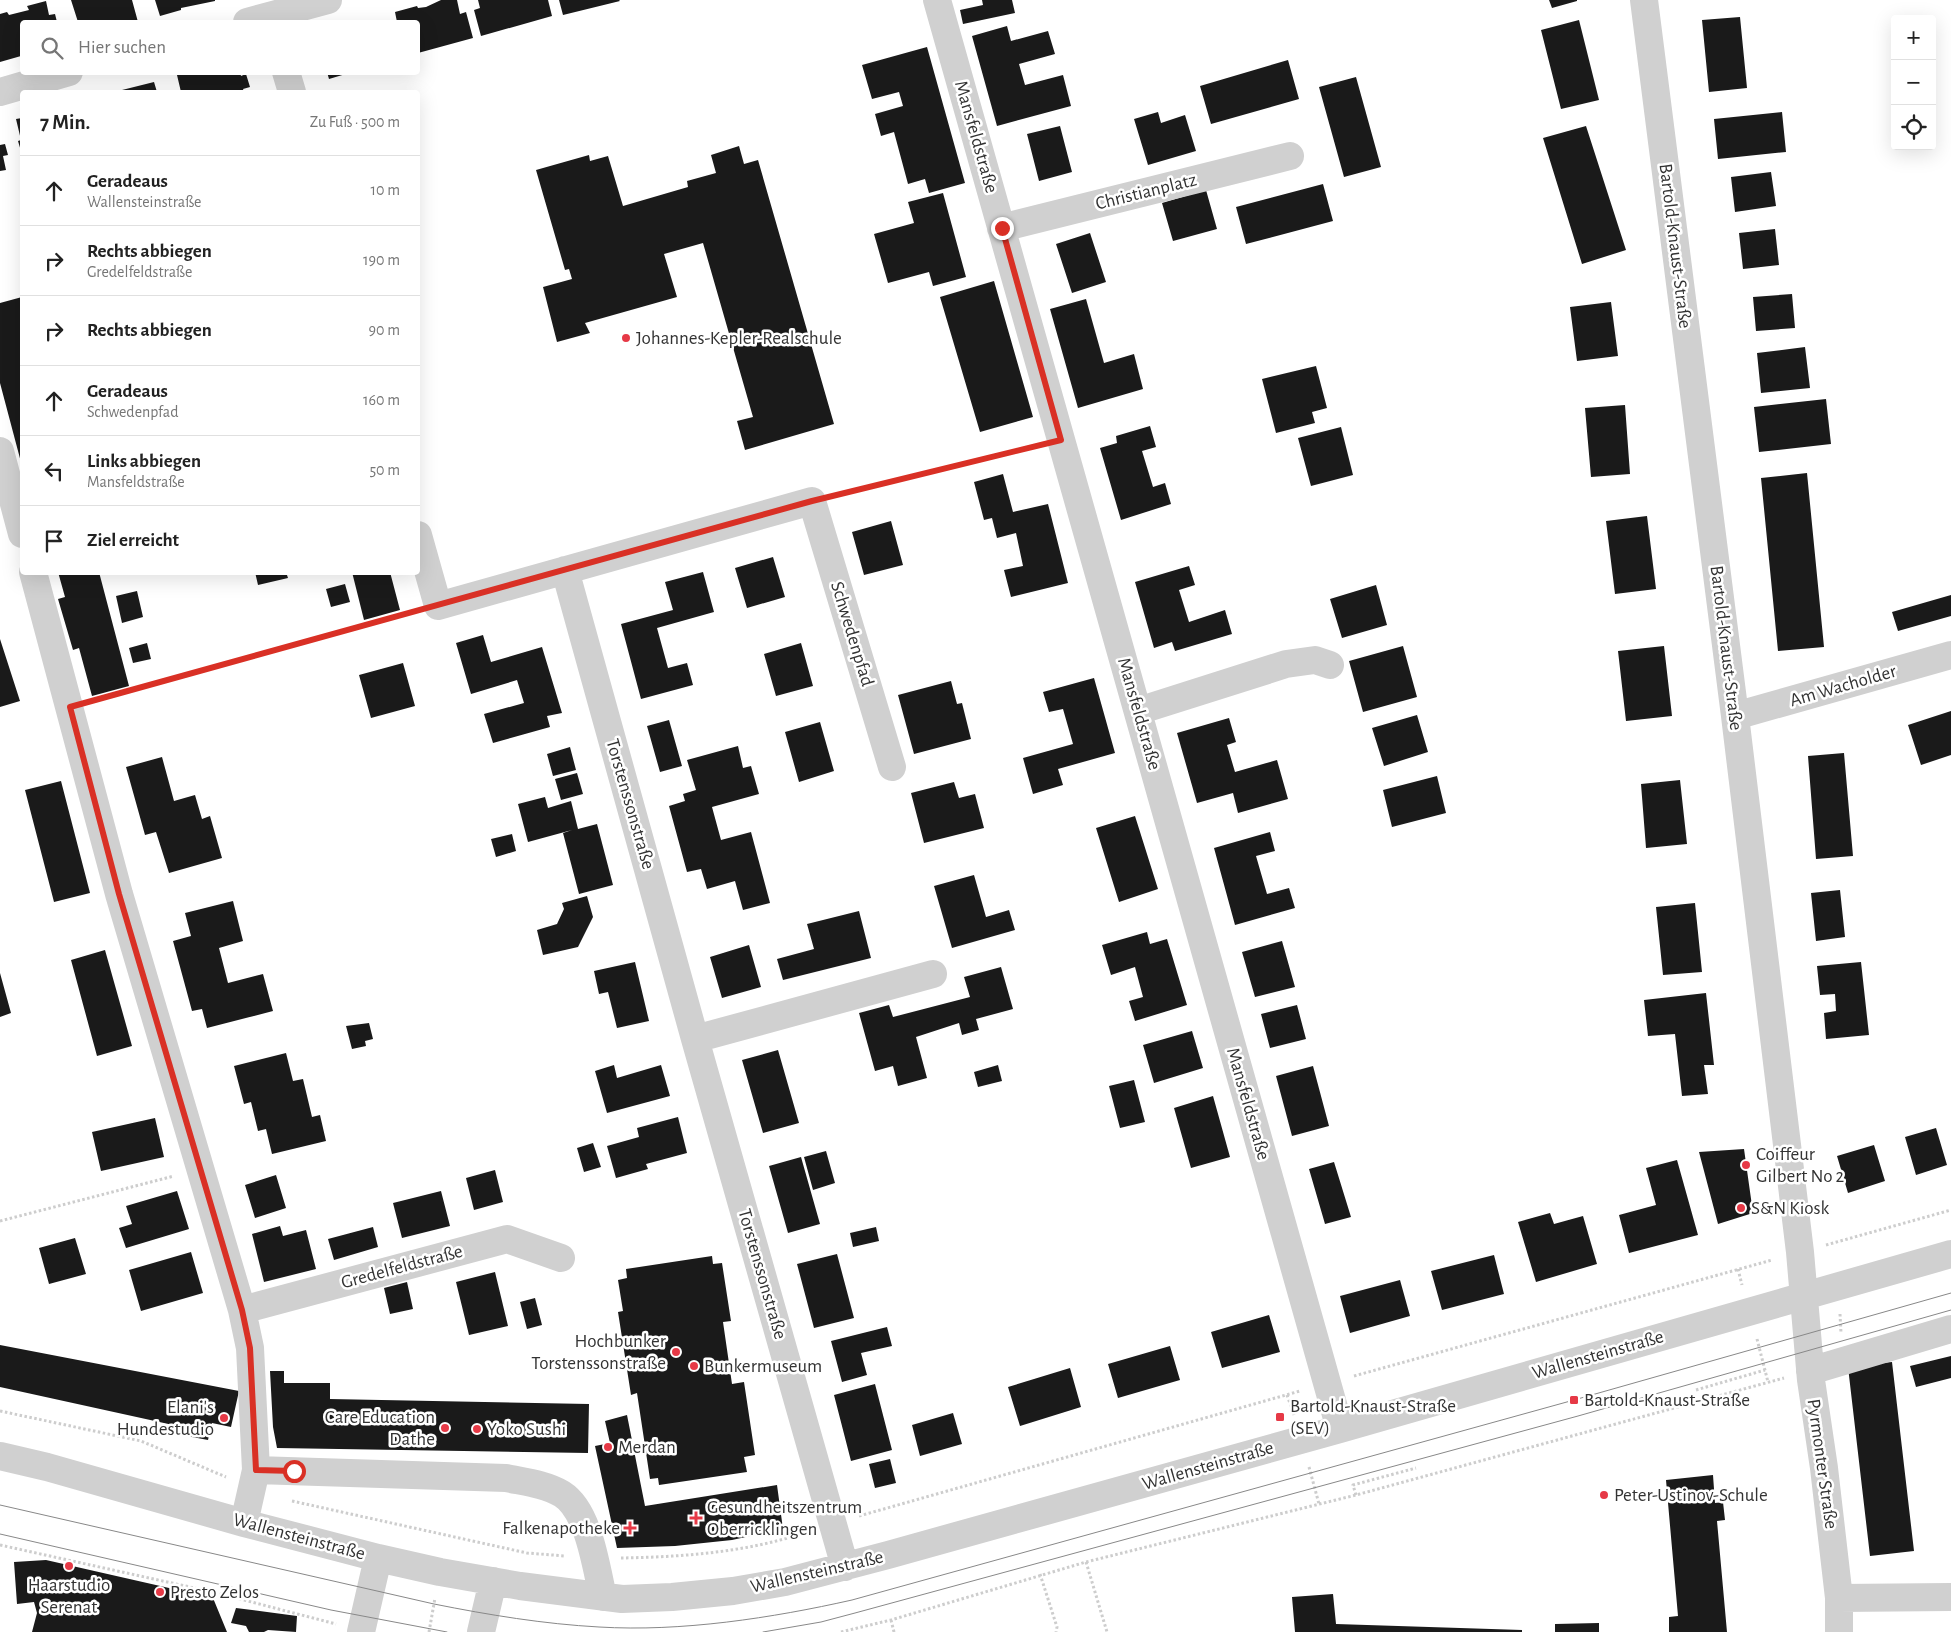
<!DOCTYPE html>
<html lang="de">
<meta charset="utf-8">
<style>
:root{--surface:#fff;--page:#f6f6f6;--text:#222;--muted:#767676;--line:#e0e0e0}
body{margin:0;font-family:"Alegreya Sans",sans-serif;background:var(--page);color:var(--text)}
.controls{position:absolute;right:15px;top:15px;display:grid;overflow:hidden;border-radius:5px;box-shadow:0 5px 20px #0002}
.controls button{width:45px;height:45px;display:grid;place-items:center;padding:0;border:0;border-bottom:1px solid var(--line);background:var(--surface);color:var(--text);font:25px sans-serif}
.stop{position:absolute;width:15px;height:15px;margin:-11px;border:4px solid #d93025;border-radius:50%;background:#fff}
.stop.end{background:#d93025;border-color:#fff;box-shadow:0 1px 5px #0008}
.list{margin:0;padding:0;list-style:none}
h2{display:flex;justify-content:space-between;align-items:center;height:65px;margin:0;padding:0 20px;font-size:21px}
h2 small{font-size:16px;font-weight:400;color:var(--muted)}
.list li{display:grid;grid-template-columns:32px 1fr auto;gap:15px;align-items:center;box-sizing:border-box;height:70px;padding:0 20px;border-top:1px solid var(--line)}
.list b{display:block;font-size:19px;white-space:nowrap}
.list p{margin:0;font-size:16px;white-space:nowrap;color:var(--muted)}
.list em{font-size:16px;font-style:normal;color:var(--muted)}
.icon{flex:none;width:28px;height:28px;fill:none;stroke:currentColor;stroke-width:2;stroke-linecap:round;stroke-linejoin:round}
.map{position:relative;flex:none;width:1951px;height:1632px;overflow:hidden}
.search{position:absolute;background:var(--surface);box-shadow:0 5px 20px #0002;left:20px;top:20px;width:400px;height:55px;display:flex;align-items:center;gap:12px;box-sizing:border-box;padding:0 18px;border-radius:5px;color:var(--muted);font-size:19px}
.panel{position:absolute;background:var(--surface);box-shadow:0 5px 20px #0002;left:20px;top:90px;width:400px;height:485px;border-radius:5px}
.map>svg:first-child{display:block}
.building{fill:#1a1a1a}
.lines{fill:none;stroke-linecap:round;stroke-linejoin:round}
.path{stroke:#cdcdcd;stroke-width:3;stroke-dasharray:2.5 2.5;stroke-linecap:butt}
.minor{stroke:#d0d0d0;stroke-width:28}
.tram{stroke:#888;stroke-width:1}
.route{stroke:#d93025;stroke-width:6}
.poi-dot{fill:#e63946;stroke:#fff;stroke-width:2}
.labels{text-anchor:middle;dominant-baseline:central;stroke-width:5;stroke-linejoin:round;paint-order:stroke}
.street-label{font-size:19px;fill:#333;stroke:#fff}
.poi-label{font-size:19px;fill:#333;stroke:#fff;text-anchor:start}
</style>
<div class="map">
<svg width="1951" height="1632" viewBox="0 0 1951 1632">
<rect width="100%" height="100%" fill="#fff"/>
<path class="building" d="M71,0H132L138,22H78Z
M155,0H215V1L181,8V10L160,16Z
M441,0H457L460,14L466,12L473,38L418,53V22H397L395,12L417,6L418,8L426,7Z
M478,0H548L552,16L481,36L474,10L480,8Z
M559,0H619L620,1L563,15Z
M982,0H1012L1015,13L963,24L960,10L983,5Z
M1549,0H1577V1L1552,8Z
M46,1L49,15L55,14L57,22H22L21,56L0,62V14L7,12L9,15L29,10L27,6Z
M1740,17L1747,88L1709,92L1702,20Z
M1579,20L1599,100L1561,109L1541,30Z
M1007,26L1011,41L1048,31L1055,54L1019,64L1025,85L1063,75L1071,106L997,126L972,36Z
M927,47L965,183L929,193L925,179L908,184L894,132L881,136L875,114L903,106L899,92L872,99L862,65Z
M1288,60L1299,99L1211,124L1200,86Z
M187,72H240L241,76L246,74L250,87L243,89L244,92H181L177,75Z
M327,72H349V73L329,79Z
M1356,77L1381,167L1344,177L1319,87Z
M154,82L157,92H114Z
M1158,112L1161,123L1185,115L1196,151L1148,165L1134,119Z
M1782,112L1786,152L1718,159L1714,119Z
M22,118V150L21,151L18,141L21,140L16,119Z
M1060,126L1072,172L1039,181L1027,134Z
M1586,126L1626,250L1582,264L1543,138Z
M5,144L8,155L3,156L6,170L0,171V145Z
M739,146L744,164L758,160L834,424L745,450L737,421L753,417L703,243L664,254L677,297L585,323L590,333L557,342L543,287L572,279L569,269L565,270L536,170L589,155L590,161L608,156L623,206L688,187L687,181L716,173L711,155Z
M1771,172L1776,206L1735,212L1731,177Z
M1323,184L1333,221L1246,244L1236,207Z
M1206,190L1217,229L1173,241L1162,203Z
M943,193L966,277L933,286L929,272L888,283L874,234L914,223L908,202Z
M1775,229L1779,265L1743,269L1739,233Z
M1090,233L1106,282L1072,293L1056,244Z
M994,281L1033,417L980,432L940,297Z
M1792,294L1795,328L1756,331L1753,297Z
M22,297V466L0,383V303Z
M1086,299L1104,363L1134,354L1143,389L1078,408L1050,309Z
M1611,302L1618,356L1577,361L1570,307Z
M1805,347L1810,388L1761,393L1757,353Z
M1316,366L1327,408L1312,412L1315,423L1276,433L1262,379Z
M1826,399L1831,444L1759,452L1754,407Z
M1625,405L1630,474L1591,477L1585,408Z
M1150,426L1156,447L1142,451L1153,487L1165,483L1171,504L1121,520L1100,448L1117,443L1116,436Z
M1341,427L1353,475L1311,486L1298,438Z
M1807,473L1824,647L1778,651L1761,478Z
M1003,474L1013,512L1048,504L1068,583L1011,597L1004,570L1023,566L1016,533L997,538L992,518L984,520L974,482Z
M1647,516L1656,589L1615,594L1606,521Z
M891,521L903,565L864,575L852,532Z
M773,557L785,597L747,608L735,568Z
M1189,566L1195,585L1179,590L1189,622L1225,610L1232,634L1175,651L1172,642L1154,648L1135,582Z
M58,572H99L129,686L92,696L79,648L73,650L58,599L65,597Z
M255,572H286L288,578L258,585Z
M352,572H390L400,610L364,620Z
M703,572L714,612L657,628L668,668L687,663L693,685L641,699L621,624L673,610L665,582Z
M345,584L350,602L331,607L326,589Z
M1376,585L1387,625L1342,638L1330,599Z
M137,591L143,617L122,623L116,596Z
M1951,595V616L1898,631L1892,612Z
M483,635L491,662L542,647L562,713L547,716L550,727L493,743L484,714L524,703L517,680L471,694L456,643Z
M0,639L20,701L0,707Z
M147,643L151,659L133,663L129,648Z
M801,643L813,686L776,696L764,654Z
M1403,646L1417,697L1363,712L1349,661Z
M1664,646L1672,716L1626,721L1618,651Z
M403,663L415,706L371,718L359,675Z
M1094,678L1115,753L1058,769L1063,785L1033,794L1023,758L1073,744L1063,709L1049,712L1043,692Z
M951,681L957,704L962,703L971,739L914,754L898,695Z
M1951,711V755L1921,765L1908,725Z
M1417,715L1428,752L1384,766L1372,728Z
M1229,718L1236,742L1227,745L1235,772L1277,760L1288,799L1238,813L1233,793L1197,803L1177,733Z
M669,720L682,766L660,772L647,726Z
M820,722L834,771L799,782L785,732Z
M738,746L743,768L751,766L759,794L712,807L721,840L751,832L770,903L743,910L735,881L707,889L701,869L687,872L669,806L685,801L683,794L696,790L687,760Z
M570,747L576,770L553,776L547,754Z
M1844,753L1853,856L1816,859L1808,756Z
M162,757L174,801L195,795L202,819L210,816L222,858L169,873L156,832L145,835L126,767Z
M577,773L583,794L561,800L555,779Z
M1437,776L1446,813L1392,827L1383,790Z
M1680,780L1687,844L1646,848L1641,784Z
M61,781L90,893L54,902L25,790Z
M954,782L959,798L975,794L984,828L924,843L911,793Z
M545,797L548,808L571,801L578,829L597,824L613,885L579,894L563,833L572,830L528,842L518,804Z
M1135,816L1158,889L1119,902L1096,828Z
M1270,832L1275,851L1256,856L1267,894L1289,888L1295,908L1235,925L1214,848Z
M512,834L516,851L496,857L491,839Z
M974,875L986,917L1009,910L1015,930L952,948L934,886Z
M1840,890L1845,937L1816,941L1811,893Z
M587,896L593,917L578,947L543,955L537,930L557,924L564,909L562,903Z
M233,901L243,941L219,948L228,983L263,974L273,1011L207,1028L202,1009L192,1011L173,941L191,936L185,913Z
M1695,903L1702,972L1663,975L1656,907Z
M859,911L871,958L783,980L777,959L814,949L807,924Z
M1147,932L1150,944L1167,939L1187,1005L1135,1021L1129,1001L1143,997L1135,967L1111,975L1102,945Z
M1282,941L1295,987L1255,997L1242,952Z
M749,945L761,987L722,998L710,957Z
M105,950L132,1046L97,1056L71,960Z
M635,962L649,1021L617,1028L608,992L599,994L594,971Z
M1861,962L1869,1035L1826,1039L1824,1013L1836,1011L1835,994L1820,995L1817,966Z
M1001,967L1013,1009L976,1019L979,1030L962,1035L959,1023L916,1037L927,1078L898,1086L893,1066L875,1071L859,1013L889,1005L893,1017L970,997L964,977Z
M0,973L11,1013L0,1017Z
M1706,993L1714,1065H1704L1708,1094L1682,1096L1675,1034L1648,1036L1644,1000Z
M1297,1005L1306,1039L1270,1048L1261,1014Z
M369,1023L373,1039L365,1041L366,1046L352,1049L346,1026Z
M1192,1031L1203,1068L1154,1083L1143,1045Z
M778,1050L799,1123L763,1133L742,1060Z
M286,1053L293,1081L303,1079L312,1117L320,1115L326,1141L272,1154L266,1129L258,1131L251,1102L244,1104L234,1066Z
M614,1065L617,1078L661,1065L670,1096L607,1113L595,1071Z
M998,1065L1002,1081L978,1087L974,1072Z
M1313,1066L1329,1126L1292,1136L1276,1076Z
M1134,1080L1145,1122L1120,1128L1109,1086Z
M1213,1096L1230,1157L1191,1168L1174,1108Z
M678,1117L687,1153L646,1164L648,1169L616,1178L607,1146L639,1137L637,1128Z
M155,1118L164,1157L101,1171L92,1132Z
M1936,1128L1947,1165L1916,1175L1905,1137Z
M593,1143L601,1167L584,1172L577,1148Z
M1874,1145L1885,1181L1848,1193L1837,1156Z
M1744,1149L1753,1213L1718,1224L1699,1152Z
M826,1151L835,1183L813,1190L804,1157Z
M801,1157L820,1224L788,1233L769,1166Z
M1677,1160L1698,1235L1629,1253L1619,1215L1656,1205L1646,1168Z
M1334,1162L1351,1217L1325,1224L1309,1169Z
M495,1170L503,1202L474,1210L466,1178Z
M276,1175L286,1208L255,1218L245,1185Z
M177,1191L189,1229L126,1248L119,1228L132,1224L126,1206Z
M441,1191L450,1226L402,1238L393,1203Z
M1550,1213L1554,1224L1583,1216L1597,1264L1536,1282L1518,1222Z
M280,1226L283,1236L306,1230L316,1269L264,1282L252,1234Z
M373,1227L378,1247L334,1260L328,1239Z
M876,1227L879,1241L853,1247L850,1233Z
M75,1238L86,1274L49,1284L39,1248Z
M191,1252L203,1293L141,1311L129,1270Z
M837,1254L854,1318L814,1328L797,1264Z
M1494,1255L1504,1294L1442,1310L1431,1271Z
M712,1256L713,1264L722,1263L731,1321L723,1322L732,1384L744,1382L755,1455L744,1457L747,1472L659,1485L658,1478L650,1479L637,1393L631,1395L618,1312L623,1311L618,1280L627,1278L626,1269Z
M495,1272L508,1326L469,1335L456,1282Z
M1400,1280L1410,1316L1350,1333L1340,1296Z
M407,1282L413,1309L390,1314L384,1288Z
M535,1298L542,1325L527,1329L520,1302Z
M1269,1315L1280,1352L1222,1368L1211,1332Z
M887,1327L892,1346L861,1353L867,1375L842,1382L831,1341Z
M0,1345L239,1391L231,1427L212,1423L208,1440L171,1433L173,1425L0,1387Z
M1170,1346L1180,1380L1118,1398L1108,1364Z
M1951,1356V1378L1916,1387L1910,1366Z
M1892,1362L1914,1551L1870,1556L1848,1367Z
M1070,1368L1081,1407L1020,1426L1008,1387Z
M270,1371H284V1383H330V1399L589,1404L588,1453L277,1448L273,1427Z
M875,1384L892,1450L851,1461L834,1395Z
M953,1413L962,1444L920,1456L912,1425Z
M627,1415L645,1506L777,1485L783,1529L732,1540L675,1546L617,1548L595,1446L610,1443L605,1421Z
M890,1459L896,1483L875,1488L869,1464Z
M1713,1475L1715,1503L1723,1502L1725,1520L1717,1521L1727,1632H1669V1617L1678,1616L1666,1480Z
M46,1560L213,1598L227,1632H32L37,1613L34,1602L17,1604L14,1562Z
M1333,1594L1336,1624L1522,1630V1632H1295L1292,1597Z
M236,1608L297,1616L296,1632L268,1630L264,1632H249L246,1626L231,1623Z
M1599,1623V1632H1555V1624Z"/>
<g class="lines">
<path class="path" d="M839,495L1035,447
M94,700L411,613
M0,1221L174,1176
M1826,1245L1951,1210
M1738,1269L1742,1285
M1840,1314L1841,1333
M1757,1339L1768,1382
M1354,1376L1772,1260
M1696,1390L1765,1370
M1287,1395L1294,1415
M0,1411L141,1441L226,1477
M1309,1467L1319,1504
M1356,1495L1353,1485L1416,1468
M292,1501L527,1553L565,1556
M859,1516L1300,1391
M0,1545L217,1593L336,1624
M621,1558C684,1557 748,1552 807,1532
M1086,1562L1107,1632
M1040,1574L1057,1627L1056,1632
M891,1620L894,1632
M429,1632L435,1598
M841,1632L891,1620L1086,1562L1356,1495L1784,1378"/>
<path class="minor" d="M937,0L1340,1429
M1644,0L1735,716L1800,1252L1811,1380L1824,1468L1839,1598V1632
M247,22L328,0
M286,72L292,92
M0,92L69,72
M1001,228L1290,156
M0,451L22,534
M418,535L438,606L812,501L892,767
M565,570L695,1039L845,1567
M33,572L119,894L242,1310L250,1348L256,1470L244,1523
M1138,711L1286,664L1315,660L1330,665
M1735,716L1951,655
M695,1039L933,974
M242,1310L507,1239L561,1258
M1810,1371L1951,1329
M0,1456L47,1467L244,1523L378,1558L440,1572L520,1586L622,1599L672,1597L733,1591L785,1582L888,1555L1340,1429L1951,1254
M256,1470L506,1478C525,1482 545,1484 562,1494C589,1511 596,1567 603,1597
M1839,1598L1951,1597
M361,1632L378,1558
M481,1632L493,1581"/>
<path class="tram" d="M0,1505L434,1604C489,1615 544,1624 599,1627C681,1632 772,1618 852,1600L1574,1400L1951,1293
M0,1534L331,1610L447,1632
M763,1632L821,1622L855,1613L1578,1416L1951,1310"/>
</g>
<g class="lines">
<path class="route" d="M294,1471L256,1470L250,1348L242,1310L119,894L70,707L812,501L1061,440L1002,228"/>
</g>
<g class="poi-dot">
<circle cx="626" cy="338" r="5"/>
<circle cx="1746" cy="1165" r="5"/>
<circle cx="1741" cy="1208" r="5"/>
<circle cx="676" cy="1352" r="5"/>
<circle cx="694" cy="1366" r="5"/>
<rect x="1569" y="1395" width="10" height="10" rx="2.5"/>
<rect x="1275" y="1412" width="10" height="10" rx="2.5"/>
<circle cx="224" cy="1418" r="5"/>
<circle cx="445" cy="1428" r="5"/>
<circle cx="477" cy="1429" r="5"/>
<circle cx="608" cy="1447" r="5"/>
<circle cx="1604" cy="1495" r="5"/>
<path d="M693.5 1510.5h5v5h5v5h-5v5h-5v-5h-5v-5h5z"/>
<path d="M627.5 1520.5h5v5h5v5h-5v5h-5v-5h-5v-5h5z"/>
<circle cx="69" cy="1566" r="5"/>
<circle cx="160" cy="1592" r="5"/>
</g>
<g class="labels">
<g class="street-label">
<text transform="translate(976 137) rotate(74)">Mansfeldstraße</text>
<text transform="translate(1146 192) rotate(-14)">Christianplatz</text>
<text transform="translate(1675 246) rotate(83)">Bartold-Knaust-Straße</text>
<text transform="translate(852 634) rotate(73)">Schwedenpfad</text>
<text transform="translate(1726 648) rotate(83)">Bartold-Knaust-Straße</text>
<text transform="translate(1843 686) rotate(-16)">Am Wacholder</text>
<text transform="translate(1139 714) rotate(74)">Mansfeldstraße</text>
<text transform="translate(630 804) rotate(74)">Torstenssonstraße</text>
<text transform="translate(1248 1104) rotate(74)">Mansfeldstraße</text>
<text transform="translate(402 1267) rotate(-15)">Gredelfeldstraße</text>
<text transform="translate(762 1274) rotate(74)">Torstenssonstraße</text>
<text transform="translate(1598 1355) rotate(-16)">Wallensteinstraße</text>
<text transform="translate(1822 1464) rotate(82)">Pyrmonter Straße</text>
<text transform="translate(1208 1466) rotate(-16)">Wallensteinstraße</text>
<text transform="translate(299 1537) rotate(15)">Wallensteinstraße</text>
<text transform="translate(817 1572) rotate(-13)">Wallensteinstraße</text>
</g>
<g class="poi-label">
<text x="636" y="338">Johannes-Kepler-Realschule</text>
<text x="1756" y="1154">Coiffeur<tspan x="1756" dy="22">Gilbert No 2</tspan></text>
<text x="1751" y="1208">S&amp;N Kiosk</text>
<text x="666" y="1341" text-anchor="end">Hochbunker<tspan x="666" dy="22">Torstenssonstraße</tspan></text>
<text x="704" y="1366">Bunkermuseum</text>
<text x="1584" y="1400">Bartold-Knaust-Straße</text>
<text x="1290" y="1406">Bartold-Knaust-Straße<tspan x="1290" dy="22">(SEV)</tspan></text>
<text x="214" y="1407" text-anchor="end">Elani's<tspan x="214" dy="22">Hundestudio</tspan></text>
<text x="435" y="1417" text-anchor="end">Care Education<tspan x="435" dy="22">Dathe</tspan></text>
<text x="487" y="1429">Yoko Sushi</text>
<text x="618" y="1447">Merdan</text>
<text x="1614" y="1495">Peter-Ustinov-Schule</text>
<text x="707" y="1507">Gesundheitszentrum<tspan x="707" dy="22">Oberricklingen</tspan></text>
<text x="620" y="1528" text-anchor="end">Falkenapotheke</text>
<text x="69" y="1585" text-anchor="middle">Haarstudio<tspan x="69" dy="22">Serenat</tspan></text>
<text x="170" y="1592">Presto Zelos</text>
</g>
</g>
</svg>
<div class="controls">
<button>+</button>
<button>−</button>
<button><svg class="icon" aria-label="locate" viewBox="0 0 24 24"><circle cx="12" cy="12" r="6"/><path d="M12 2v4M12 18v4M2 12h4M18 12h4"/></svg></button>
</div>
<div class="stop" style="left:294px;top:1471px"></div>
<div class="stop end" style="left:1002px;top:228px"></div>
<div class="search"><svg class="icon" aria-label="search" viewBox="0 0 24 24"><circle cx="10" cy="10" r="6"/><path d="M15 15l6 6"/></svg>Hier suchen</div>
<section class="panel">
<h2>7 Min.<small>Zu Fuß · 500 m</small></h2>
<ul class="list">
<li><svg class="icon" aria-label="ahead" viewBox="0 0 24 24"><path d="M12 20V5M6 11l6-6 6 6"/></svg><div><b>Geradeaus</b><p>Wallensteinstraße</p></div><em>10 m</em></li>
<li><svg class="icon" aria-label="right" viewBox="0 0 24 24"><path d="M7 20v-9h11M14 6l5 5-5 5"/></svg><div><b>Rechts abbiegen</b><p>Gredelfeldstraße</p></div><em>190 m</em></li>
<li><svg class="icon" aria-label="right" viewBox="0 0 24 24"><path d="M7 20v-9h11M14 6l5 5-5 5"/></svg><div><b>Rechts abbiegen</b></div><em>90 m</em></li>
<li><svg class="icon" aria-label="ahead" viewBox="0 0 24 24"><path d="M12 20V5M6 11l6-6 6 6"/></svg><div><b>Geradeaus</b><p>Schwedenpfad</p></div><em>160 m</em></li>
<li><svg class="icon" aria-label="left" viewBox="0 0 24 24"><path d="M17 20v-9H6M10 6l-5 5 5 5"/></svg><div><b>Links abbiegen</b><p>Mansfeldstraße</p></div><em>50 m</em></li>
<li><svg class="icon" aria-label="arrive" viewBox="0 0 24 24"><path d="M6 21V4h12l-3 4 3 4H6"/></svg><div><b>Ziel erreicht</b></div></li>
</ul>
</section>
</div>
